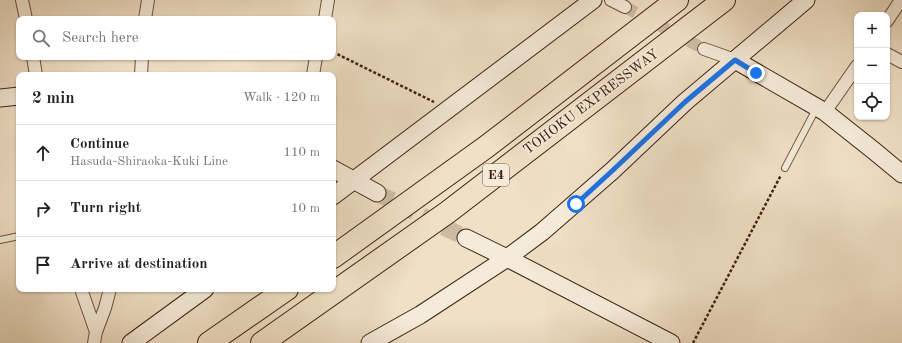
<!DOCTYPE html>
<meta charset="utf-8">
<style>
:root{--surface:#fff;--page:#f2f2f2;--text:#222;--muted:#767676;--line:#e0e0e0}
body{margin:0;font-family:"Old Standard TT",serif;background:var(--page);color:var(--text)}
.controls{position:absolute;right:12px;top:12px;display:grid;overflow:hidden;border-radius:8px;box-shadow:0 1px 3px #0004}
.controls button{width:36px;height:36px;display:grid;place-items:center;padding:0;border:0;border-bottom:1px solid var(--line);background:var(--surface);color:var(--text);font:20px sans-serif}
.stop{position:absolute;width:12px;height:12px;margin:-9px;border:3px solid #1a73e8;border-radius:50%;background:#fff}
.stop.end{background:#1a73e8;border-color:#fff;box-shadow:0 1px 4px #0008}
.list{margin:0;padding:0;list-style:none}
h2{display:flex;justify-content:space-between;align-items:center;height:52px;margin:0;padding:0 16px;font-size:17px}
h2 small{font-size:13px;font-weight:400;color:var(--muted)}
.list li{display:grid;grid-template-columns:26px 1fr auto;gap:12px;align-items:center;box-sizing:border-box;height:56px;padding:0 16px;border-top:1px solid var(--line)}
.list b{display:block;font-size:15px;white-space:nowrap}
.list p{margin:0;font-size:13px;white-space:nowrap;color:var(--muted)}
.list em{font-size:13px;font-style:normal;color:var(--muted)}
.icon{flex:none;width:22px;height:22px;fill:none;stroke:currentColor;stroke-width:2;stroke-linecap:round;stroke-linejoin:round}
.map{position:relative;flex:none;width:902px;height:343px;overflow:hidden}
.search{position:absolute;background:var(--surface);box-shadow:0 1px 3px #0004;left:16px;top:16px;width:320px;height:44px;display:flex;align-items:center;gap:10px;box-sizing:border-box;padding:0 14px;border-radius:8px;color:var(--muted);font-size:15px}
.panel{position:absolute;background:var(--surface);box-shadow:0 1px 3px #0004;left:16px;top:72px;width:320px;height:220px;border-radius:8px}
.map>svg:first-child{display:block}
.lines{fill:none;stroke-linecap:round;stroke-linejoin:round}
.street-tunnel{stroke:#ccbaa2;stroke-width:12;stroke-dasharray:12 6;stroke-linecap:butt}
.secondary-tunnel{stroke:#ccbaa2;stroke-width:17;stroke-dasharray:17 8;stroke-linecap:butt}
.lane-casing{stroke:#6a513f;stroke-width:8}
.street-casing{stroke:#6a513f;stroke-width:14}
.secondary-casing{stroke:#3d2112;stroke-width:19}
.highway-casing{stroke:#3d2112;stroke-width:24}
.path{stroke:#3d2112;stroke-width:2.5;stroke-dasharray:3 2;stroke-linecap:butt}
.lane{stroke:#f5ebda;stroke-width:6}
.street{stroke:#f5ebda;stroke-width:12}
.secondary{stroke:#f5ebda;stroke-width:17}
.highway{stroke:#f0e0c6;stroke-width:22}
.route{stroke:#1a73e8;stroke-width:5}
.labels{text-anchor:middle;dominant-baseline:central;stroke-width:3.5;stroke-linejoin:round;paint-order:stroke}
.shield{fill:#f5ebda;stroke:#745e4e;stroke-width:1}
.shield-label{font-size:13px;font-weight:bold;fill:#3d2112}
.street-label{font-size:14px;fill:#3d2112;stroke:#f5ebda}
</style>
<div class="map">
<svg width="902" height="343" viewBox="0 0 902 343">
<rect width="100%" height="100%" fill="#f0e0c6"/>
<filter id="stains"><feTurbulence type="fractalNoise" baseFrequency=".005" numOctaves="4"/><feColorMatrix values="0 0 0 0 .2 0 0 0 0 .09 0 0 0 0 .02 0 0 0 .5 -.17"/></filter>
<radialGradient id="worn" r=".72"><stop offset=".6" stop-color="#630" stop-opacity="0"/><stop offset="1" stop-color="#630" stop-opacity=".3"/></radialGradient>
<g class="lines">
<path class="street-tunnel" d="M625,7L704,49"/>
<path class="secondary-tunnel" d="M377,193L466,238"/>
<defs>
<path id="lane" d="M785,168L816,109
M0,240L19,236"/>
<path id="street" d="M22,0L26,19
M611,0L625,7
M145,19L148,0
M325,19L328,0
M887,21L901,0
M704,49L735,60
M887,54L902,62
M33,57L36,75
M141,75L142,57
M313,75L316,57
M825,112L857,66
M81,289L96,332
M94,343L96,332L105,308L110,289"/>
<path id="secondary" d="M735,60L825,112L873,150L902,174
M0,98L19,96
M333,169L377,193
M333,196L593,0
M466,238L507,258L671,343
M131,343L205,289
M370,343L420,315L507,258L542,232L612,171L685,102L806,0"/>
<path id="highway" d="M333,257L486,147L677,0
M209,343L287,289
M262,343L448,212L724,0"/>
</defs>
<use href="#lane" class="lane-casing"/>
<use href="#street" class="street-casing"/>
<use href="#secondary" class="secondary-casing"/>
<use href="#highway" class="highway-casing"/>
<path class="path" d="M333,52L434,102
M693,343L781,175"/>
<use href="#lane" class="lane"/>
<use href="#street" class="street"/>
<use href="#secondary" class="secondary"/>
<use href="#highway" class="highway"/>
</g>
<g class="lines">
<path class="route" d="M576,204L612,171L685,102L735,60L756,73"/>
</g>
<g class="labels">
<rect class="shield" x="483" y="164" width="26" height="22" rx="3"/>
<g class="shield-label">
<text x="496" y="175">E4</text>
</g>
<g class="street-label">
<text transform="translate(591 102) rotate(-37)">TOHOKU EXPRESSWAY</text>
</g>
</g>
<rect width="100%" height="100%" filter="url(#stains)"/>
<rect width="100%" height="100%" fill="url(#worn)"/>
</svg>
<div class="controls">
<button>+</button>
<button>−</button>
<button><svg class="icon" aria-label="locate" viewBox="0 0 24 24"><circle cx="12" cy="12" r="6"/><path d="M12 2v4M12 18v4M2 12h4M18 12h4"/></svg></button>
</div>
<div class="stop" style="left:576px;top:204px"></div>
<div class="stop end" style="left:756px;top:73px"></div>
<div class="search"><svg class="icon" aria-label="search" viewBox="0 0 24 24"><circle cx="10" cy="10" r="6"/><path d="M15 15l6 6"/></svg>Search here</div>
<section class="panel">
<h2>2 min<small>Walk · 120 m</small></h2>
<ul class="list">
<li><svg class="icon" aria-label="ahead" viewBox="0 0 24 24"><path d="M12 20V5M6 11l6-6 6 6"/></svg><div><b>Continue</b><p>Hasuda-Shiraoka-Kuki Line</p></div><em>110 m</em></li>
<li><svg class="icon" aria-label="right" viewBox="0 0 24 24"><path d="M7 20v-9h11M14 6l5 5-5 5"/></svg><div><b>Turn right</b></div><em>10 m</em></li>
<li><svg class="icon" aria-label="arrive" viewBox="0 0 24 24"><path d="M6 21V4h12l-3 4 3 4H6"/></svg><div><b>Arrive at destination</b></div></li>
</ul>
</section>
</div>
